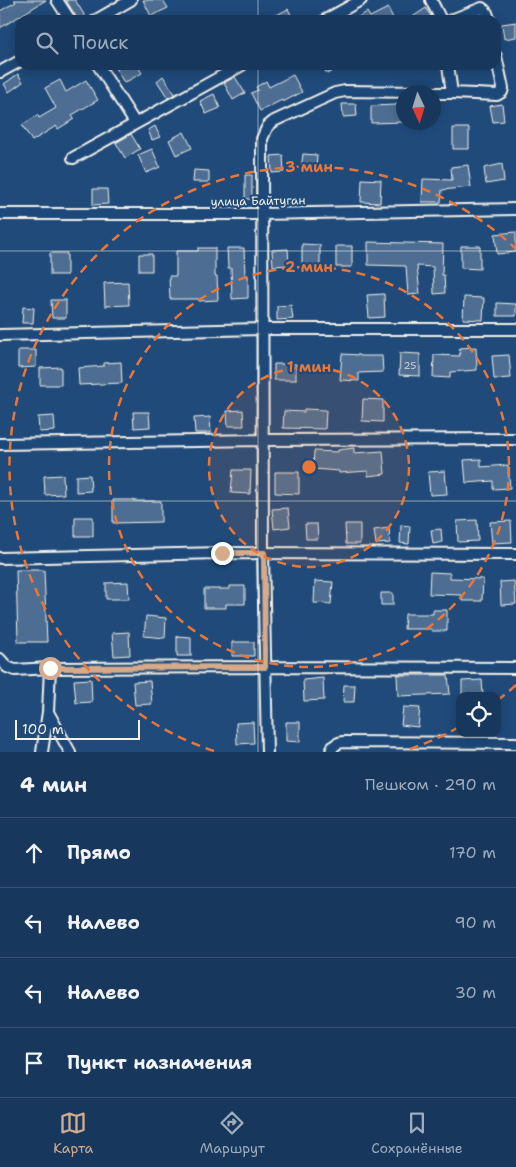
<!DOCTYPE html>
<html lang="ru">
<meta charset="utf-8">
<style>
:root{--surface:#17385c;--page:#203f62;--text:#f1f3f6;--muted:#9eacbb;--line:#365272;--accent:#d6ab8b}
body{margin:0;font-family:"Shantell Sans",sans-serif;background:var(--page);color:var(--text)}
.controls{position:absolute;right:15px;bottom:15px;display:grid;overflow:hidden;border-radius:10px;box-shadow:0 2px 12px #0003}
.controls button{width:45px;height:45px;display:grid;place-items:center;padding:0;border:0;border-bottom:1px solid var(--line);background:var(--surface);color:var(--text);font:25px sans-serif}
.compass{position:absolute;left:396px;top:85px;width:45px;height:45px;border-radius:50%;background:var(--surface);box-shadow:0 2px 12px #0003;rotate:176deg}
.scale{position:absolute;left:15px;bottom:12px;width:125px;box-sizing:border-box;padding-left:5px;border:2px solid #f4f1e8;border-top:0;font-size:14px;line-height:18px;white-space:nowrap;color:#f4f1e8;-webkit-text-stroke:4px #1f4a7a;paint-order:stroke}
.stop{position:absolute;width:15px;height:15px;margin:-11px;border:4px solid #d6ab8b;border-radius:50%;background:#fff}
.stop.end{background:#d6ab8b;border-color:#fff;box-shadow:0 1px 5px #0008}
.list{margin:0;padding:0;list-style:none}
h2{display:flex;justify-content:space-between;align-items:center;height:65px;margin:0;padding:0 20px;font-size:21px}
h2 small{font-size:16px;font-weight:400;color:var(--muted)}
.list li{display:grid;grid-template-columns:32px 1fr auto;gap:15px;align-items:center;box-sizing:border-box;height:70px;padding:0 20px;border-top:1px solid var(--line)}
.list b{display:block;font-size:19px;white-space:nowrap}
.list em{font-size:16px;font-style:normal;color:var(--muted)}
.icon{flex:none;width:28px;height:28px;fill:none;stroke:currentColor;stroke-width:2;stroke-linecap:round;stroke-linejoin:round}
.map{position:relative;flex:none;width:516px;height:752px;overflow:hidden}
.search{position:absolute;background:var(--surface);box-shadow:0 2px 12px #0003;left:15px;right:15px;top:15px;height:55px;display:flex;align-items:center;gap:12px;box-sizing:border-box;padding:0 18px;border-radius:15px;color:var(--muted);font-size:19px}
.sheet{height:345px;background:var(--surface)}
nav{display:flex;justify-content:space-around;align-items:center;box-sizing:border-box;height:70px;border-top:1px solid var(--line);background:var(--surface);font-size:14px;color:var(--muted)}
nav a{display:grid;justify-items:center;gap:2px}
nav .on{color:var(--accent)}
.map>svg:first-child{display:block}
.building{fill:#4d6e92;stroke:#f4f1e8}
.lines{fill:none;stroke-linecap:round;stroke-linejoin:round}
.minor-casing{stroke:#f4f1e8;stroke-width:14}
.minor{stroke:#1f4a7a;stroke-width:10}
.route{stroke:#d6ab8b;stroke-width:6}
.grid{fill:none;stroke:#f4f1e8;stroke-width:1;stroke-opacity:0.55}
.ring{fill:none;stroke:#ea7738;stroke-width:2.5;stroke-dasharray:9 6}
.labels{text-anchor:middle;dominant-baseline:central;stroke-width:4.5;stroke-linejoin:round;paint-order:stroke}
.number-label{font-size:10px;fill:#cad0d2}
.street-label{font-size:12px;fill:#f4f1e8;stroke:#1f4a7a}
.centre{fill:#ea7738;stroke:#1f4a7a;stroke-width:2.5}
.ring-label{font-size:15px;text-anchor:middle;font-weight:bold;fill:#ea7738;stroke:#1f4a7a;stroke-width:4.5;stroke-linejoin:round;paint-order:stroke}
</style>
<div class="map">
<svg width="516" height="752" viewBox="0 0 516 752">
<rect width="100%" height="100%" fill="#1f4a7a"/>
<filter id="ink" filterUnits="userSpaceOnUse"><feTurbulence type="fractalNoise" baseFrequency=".02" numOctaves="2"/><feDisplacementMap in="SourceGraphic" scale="10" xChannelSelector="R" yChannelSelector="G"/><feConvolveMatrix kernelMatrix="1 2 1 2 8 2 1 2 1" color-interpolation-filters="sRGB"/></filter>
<g filter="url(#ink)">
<path class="building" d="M14,0H46L0,28V11L16,2Z
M66,0H75L85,16L78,20Z
M143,0H163L168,8L151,16Z
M388,8L394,20H353L367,12L370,17Z
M426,8L433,20H408Z
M288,9L294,20H267Z
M516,22V37L504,39L502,24Z
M120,65H137L142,73L124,83L116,68Z
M322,65H343L327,74Z
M18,74L23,82L9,92L4,84Z
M293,75L302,92L283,102L282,100L260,111L251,93L258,90L256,87L266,81L269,87Z
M163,76L175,94L168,98L157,81Z
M235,77L245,93L233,100L224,83Z
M60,80L66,92L86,80L98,100L72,115L74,119L58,129L56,126L32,141L22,125L38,115L39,118L56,108L45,88Z
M214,94L220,108L206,114L200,101Z
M342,104H356L357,116L343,117Z
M396,104H404V122L371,123V106L396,105Z
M502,104L504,121L493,122L490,106Z
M155,126L160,137L152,140L148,130Z
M453,128H469V149H453Z
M184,132L192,148L176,155L169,140Z
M131,134L140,149L125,158L116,143Z
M152,149L160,167L146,173L138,155Z
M303,154L317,155L316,171L301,169Z
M283,155L284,172L272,173L271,156Z
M502,164L504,181L486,184L484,168Z
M468,165L471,187L442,190L441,202H422L423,179L452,180L451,167Z
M194,170L209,171V182H193Z
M245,175H252V199H245Z
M362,179L381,180L380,203L361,202Z
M93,189H107L108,204L93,205Z
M516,232V252L497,254L495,234Z
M368,242L443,244L442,275H444L445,293L434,294L433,267L417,266L420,294L408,295L406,266L368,265Z
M302,244L320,245V267L302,266Z
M336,246H352V267H336Z
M461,246H480V269L461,268Z
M198,248H215V276H217L218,300L199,301V299H170L169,276H176V251H198Z
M227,248H244L245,276L248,275V298L232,299L231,268H228Z
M288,249L289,265L273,266L272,250Z
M50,253H67V275H50Z
M139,254H152V271H139Z
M128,282L129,305L105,306L104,283Z
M384,294L385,317L369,318L367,295Z
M464,297L484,298L483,320L463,319Z
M51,300H66V318H52Z
M497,303L516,304V316H497Z
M291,305L293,319L277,320V306Z
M23,307L34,308L33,323H22Z
M476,347L477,370L450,372V378L433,377L434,355L460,356L459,348Z
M18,350H36V367L18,368Z
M400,353L420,354V376L399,375Z
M342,354L360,355V356H382L383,372L359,373V381L340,380Z
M509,355L511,378L494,379L492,356Z
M121,362L122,383L79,385L78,368L104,366V363Z
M274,364H296V380H274Z
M61,367V385H40V368Z
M363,399L383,400V422L362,421Z
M304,409L326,410L325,429L283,428L284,411L304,412Z
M243,410L244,426H228L227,411Z
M133,412H149L150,427L134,428Z
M54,416L55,431L39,432L38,417Z
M210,417L211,433H195L194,418Z
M354,448V453L383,451L385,474L368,476V471L339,473V471L313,469L314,451L338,452V450Z
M481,459V467L508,465L510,488L493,489V481L466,483L464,460Z
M233,470H251L250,494L231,493Z
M445,471L447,494L430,495L428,472Z
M275,472H299V494L275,493Z
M63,475L64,494L45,495L44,476Z
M90,475L91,491L76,492V476Z
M113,500H134V501H161V522L113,523Z
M288,508L290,527L274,529L272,509Z
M75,517H93V536H75Z
M477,520L478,541L458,542L457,521Z
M511,521L512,542L492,543L490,522Z
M305,524H317L318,539H306Z
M345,524H360V544H346Z
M401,525L410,526L409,544L400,543Z
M389,528L390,543L376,544L374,530Z
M441,529L442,542L433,544L431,530Z
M16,570H44L47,642H18Z
M430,572L450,573V578L483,579L482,601H462V595L429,594Z
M315,581L333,582L331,604L314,603Z
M514,581L516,604L501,605L500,582Z
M128,582L129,599H106V583Z
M230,586H245V604H226V608H204V589H230Z
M381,593H393V605H381Z
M433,610H447V631H432V629H404L405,614H433Z
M146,616L166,618L165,638L144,636Z
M129,632L130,655L114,656L112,633Z
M177,636L191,637V656H177Z
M232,642H254V656H232Z
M397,675H448L450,694L398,696Z
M323,678L324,700L304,701L303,680Z
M91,679L92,702L76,703L74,680Z
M482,680L483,696H462V681Z
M150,681L152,704L135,705L133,682Z
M344,685H355L354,702H343Z
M403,707L420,708L418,727L401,725Z
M253,722L254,743L237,744L236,723Z
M286,722H300V742L286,741Z"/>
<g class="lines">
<defs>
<path id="minor" d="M57,0L70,20
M431,0L441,20
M96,20L131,0
M325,20L361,0
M451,20L482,8C487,11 488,14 489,20
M98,65L135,123
M0,72L20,61
M434,93H452L448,65
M452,93L497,95L502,92L503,88L496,56
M73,158L242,65
M0,214H261L516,209
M0,335L263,329H516
M0,444L263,440L516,439
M0,558L222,553L516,554
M0,659L7,667L15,670L50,668L265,667L516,668
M48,712L70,752
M42,752L48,712L50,668
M267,752L263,553L262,146V139L265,132L268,126L274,121L335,93L345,91L419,92
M331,752C332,746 337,743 343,742L516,743"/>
</defs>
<use href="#minor" class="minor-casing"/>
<use href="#minor" class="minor"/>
</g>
</g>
<g class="lines" filter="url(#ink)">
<path class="route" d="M50,668L265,667L264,553H222"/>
</g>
<path class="grid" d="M258,0V20M258,65V752M0,251H516M0,501H516"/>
<circle cx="309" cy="467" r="100" fill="#ea7738" fill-opacity=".12"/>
<g class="ring">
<circle cx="309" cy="467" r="100"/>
<circle cx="309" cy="467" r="200"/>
<path d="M516 685A300 300 0 0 1 498 700M459 727A300 300 0 0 1 404 751M214 751A300 300 0 1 1 516 249"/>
</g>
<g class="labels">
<g class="number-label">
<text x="410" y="365">25</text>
</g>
<g class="street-label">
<text transform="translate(258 201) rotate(-1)">улица Байтуган</text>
</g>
</g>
<circle cx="309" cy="467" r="8" class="centre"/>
<g class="ring-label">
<text x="309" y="172">3 мин</text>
<text x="309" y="272">2 мин</text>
<text x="309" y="372">1 мин</text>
</g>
</svg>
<div class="controls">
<button><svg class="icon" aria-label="locate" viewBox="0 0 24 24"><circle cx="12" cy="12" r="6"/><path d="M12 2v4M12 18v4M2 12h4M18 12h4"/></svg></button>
</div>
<svg class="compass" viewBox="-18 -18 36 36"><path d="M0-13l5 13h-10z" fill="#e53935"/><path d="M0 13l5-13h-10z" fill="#9eacbb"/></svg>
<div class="scale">100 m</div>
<div class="stop" style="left:50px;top:668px"></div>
<div class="stop end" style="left:222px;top:553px"></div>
<div class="search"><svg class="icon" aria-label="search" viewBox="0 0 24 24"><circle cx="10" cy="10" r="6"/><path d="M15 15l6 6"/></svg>Поиск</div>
</div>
<section class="sheet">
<h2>4 мин<small>Пешком · 290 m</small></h2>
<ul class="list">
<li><svg class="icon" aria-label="ahead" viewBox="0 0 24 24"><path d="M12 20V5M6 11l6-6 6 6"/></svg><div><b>Прямо</b></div><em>170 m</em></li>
<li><svg class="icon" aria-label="left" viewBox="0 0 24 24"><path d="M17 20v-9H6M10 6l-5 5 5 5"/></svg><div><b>Налево</b></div><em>90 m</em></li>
<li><svg class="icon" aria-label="left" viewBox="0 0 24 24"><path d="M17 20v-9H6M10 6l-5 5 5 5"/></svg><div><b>Налево</b></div><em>30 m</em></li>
<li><svg class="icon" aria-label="arrive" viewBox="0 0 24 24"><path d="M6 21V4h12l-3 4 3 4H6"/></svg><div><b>Пункт назначения</b></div></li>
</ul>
</section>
<nav>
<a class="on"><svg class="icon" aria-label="map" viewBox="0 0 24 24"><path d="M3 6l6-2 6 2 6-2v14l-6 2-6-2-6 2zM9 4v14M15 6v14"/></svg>Карта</a>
<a><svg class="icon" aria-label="directions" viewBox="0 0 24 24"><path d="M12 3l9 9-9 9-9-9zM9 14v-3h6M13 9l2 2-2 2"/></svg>Маршрут</a>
<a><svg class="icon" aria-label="saved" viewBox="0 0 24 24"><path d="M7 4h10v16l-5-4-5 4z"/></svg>Сохранённые</a>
</nav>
